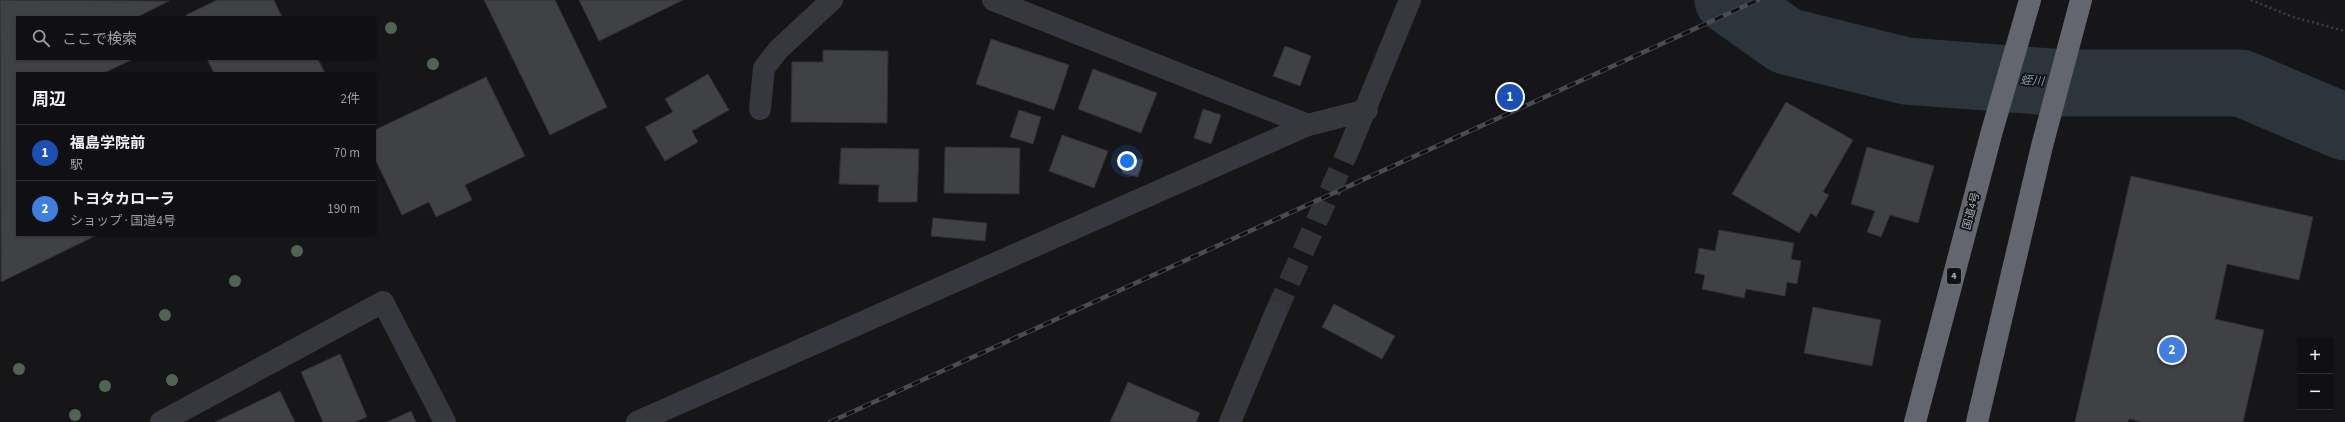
<!DOCTYPE html>
<html lang="ja">
<meta charset="utf-8">
<style>
:root{--surface:#101012;--page:#1e1e20;--text:#f1f3f6;--muted:#9c9d9f;--line:#303032;--accent:#db2777}
body{margin:0;font-family:"Source Sans 3","Noto Sans JP",sans-serif;background:var(--page);color:var(--text)}
.controls{position:absolute;right:12px;bottom:12px;display:grid;overflow:hidden;border-radius:0px;box-shadow:0 1px 3px #0004}
.controls button{width:36px;height:36px;display:grid;place-items:center;padding:0;border:0;border-bottom:1px solid var(--line);background:var(--surface);color:var(--text);font:20px sans-serif}
.you{position:absolute;left:1127px;top:161px;width:14px;height:14px;margin:-10px;border:3px solid #fff;border-radius:50%;background:#1a73e8;box-shadow:0 0 0 6px #1a73e833}
.badge{display:grid;place-items:center;width:26px;height:26px;border-radius:50%;background:var(--accent);color:#fff;font-size:13px;font-weight:700}
.pin{position:absolute;translate:-50% -50%;border:2px solid #fff;box-shadow:0 1px 4px #0006}
.list{margin:0;padding:0;list-style:none}
h2{display:flex;justify-content:space-between;align-items:center;height:52px;margin:0;padding:0 16px;font-size:17px}
h2 small{font-size:13px;font-weight:400;color:var(--muted)}
.list li{display:grid;grid-template-columns:26px 1fr auto;gap:12px;align-items:center;box-sizing:border-box;height:56px;padding:0 16px;border-top:1px solid var(--line)}
.list b{display:block;font-size:15px;white-space:nowrap}
.list p{margin:0;font-size:13px;white-space:nowrap;color:var(--muted)}
.list em{font-size:13px;font-style:normal;color:var(--muted)}
.icon{flex:none;width:22px;height:22px;fill:none;stroke:currentColor;stroke-width:2;stroke-linecap:round;stroke-linejoin:round}
.map{position:relative;flex:none;width:2345px;height:422px;overflow:hidden}
.search{position:absolute;background:var(--surface);box-shadow:0 1px 3px #0004;left:16px;top:16px;width:360px;height:44px;display:flex;align-items:center;gap:10px;box-sizing:border-box;padding:0 14px;border-radius:0px;color:var(--muted);font-size:15px}
.panel{position:absolute;background:var(--surface);box-shadow:0 1px 3px #0004;left:16px;top:72px;width:360px;height:164px;border-radius:0px}
.map>svg:first-child{display:block}
.lines{fill:none;stroke-linecap:round;stroke-linejoin:round}
.river{stroke:#2c353c;stroke-width:67}
.building{fill:#404145;stroke:#303034}
.minor-tunnel{stroke:#333438;stroke-width:22;stroke-dasharray:22 11;stroke-linecap:butt}
.path{stroke:#3d3f44;stroke-width:2.5;stroke-dasharray:2 3;stroke-linecap:butt}
.minor{stroke:#37383d;stroke-width:22}
.highway{stroke:#63666e;stroke-width:22}
.rail-casing{stroke:#4a4c52;stroke-width:4.5}
.rail{stroke:#111113;stroke-width:3;stroke-dasharray:9;stroke-linecap:butt}
.tree{fill:#506452}
.labels{text-anchor:middle;dominant-baseline:central;stroke-width:3.5;stroke-linejoin:round;paint-order:stroke}
.shield{fill:#111113;stroke:#7b7e86;stroke-width:1}
.shield-label{font-size:10px;font-weight:bold;fill:#a8adb8}
.street-label{font-size:11px;fill:#a8adb8;stroke:#111113}
.water-label{font-size:12px;font-style:italic;fill:#7f9bb3;stroke:#111113}
</style>
<div class="map">
<svg width="2345" height="422" viewBox="0 0 2345 422">
<rect width="100%" height="100%" fill="#161618"/>
<g class="lines">
<path class="river" d="M1728,0L1786,41L1906,71L2064,83H2241L2345,127"/>
</g>
<path class="building" d="M0,0L169,1L137,17H17V59H133L104,73H17V235H97L1,282Z
M217,0H274L282,17H186V15Z
M484,0H555L607,107L550,135Z
M579,0H683L599,41Z
M991,39L1069,65L1054,110L976,84Z
M1285,46L1311,56L1300,86L1273,76Z
M823,50L888,51L887,123L791,122L792,62H823Z
M207,59H318L325,73H214Z
M1093,69L1157,93L1141,133L1078,109Z
M708,74L729,110L692,131L698,142L665,161L645,127L673,112L665,99Z
M486,77L525,156L465,185L472,200L436,217L429,202L402,215L375,159V130Z
M1786,102L1853,140L1823,192L1829,195L1816,217L1811,213L1799,233L1732,194Z
M1203,109L1221,115L1211,144L1194,138Z
M1019,110L1041,117L1033,144L1010,137Z
M1062,135L1108,151L1094,188L1049,171Z
M945,147L1020,148L1019,194L944,193Z
M1867,147L1934,166L1918,223L1890,215L1881,237L1867,232L1875,211L1851,204Z
M841,148L919,149L917,202H878L879,185L839,184Z
M1127,156L1143,160L1138,177L1122,173Z
M2131,176L2313,217L2299,280L2227,264L2215,319L2264,330L2243,422H2142L2129,419L2128,422H2075Z
M933,218L987,223L985,241L931,236Z
M1719,230L1794,243L1791,259L1801,261L1797,284L1787,282L1785,296L1746,289L1744,298L1702,289L1705,275L1695,273L1699,248L1715,251Z
M1334,304L1395,336L1382,359L1322,327Z
M1813,307L1881,320L1872,366L1804,353Z
M340,354L367,417L355,422H323L301,372Z
M1128,382L1200,413L1196,422H1110Z
M280,391L295,422H215Z
M411,411L416,422H387Z"/>
<g class="lines">
<path class="minor-tunnel" d="M1276,312L1348,151"/>
<path class="path" d="M2251,0L2293,17L2345,31"/>
<path class="minor" d="M993,0L1308,125
M760,109L764,68L779,49L832,0
M1348,151L1410,0
M161,422L383,302L445,422
M637,422L1308,125L1367,110
M1230,422L1276,312"/>
<path class="highway" d="M1915,422L1992,131L2030,0
M1977,422L2042,146L2081,0"/>
<defs>
<path id="rail" d="M830,422L1758,0"/>
</defs>
<use href="#rail" class="rail-casing"/>
<use href="#rail" class="rail"/>
</g>
<g class="tree">
<circle cx="391" cy="28" r="6"/>
<circle cx="433" cy="64" r="6"/>
<circle cx="297" cy="251" r="6"/>
<circle cx="235" cy="281" r="6"/>
<circle cx="165" cy="315" r="6"/>
<circle cx="19" cy="369" r="6"/>
<circle cx="172" cy="380" r="6"/>
<circle cx="105" cy="386" r="6"/>
<circle cx="75" cy="415" r="6"/>
</g>
<g class="labels">
<rect class="shield" x="1947" y="268" width="14" height="16" rx="3"/>
<g class="shield-label">
<text x="1954" y="276">4</text>
</g>
<g class="street-label">
<text transform="translate(1971 211) rotate(-75)">国道4号</text>
</g>
<g class="water-label">
<text transform="translate(2032 81) rotate(4)">蛭川</text>
</g>
</g>
</svg>
<div class="controls">
<button>+</button>
<button>−</button>
</div>
<div class="you"></div>
<div class="pin badge" style="left:1510px;top:97px;background:#1a4fb4">1</div>
<div class="pin badge" style="left:2172px;top:350px;background:#3f7fe0">2</div>
<div class="search"><svg class="icon" aria-label="search" viewBox="0 0 24 24"><circle cx="10" cy="10" r="6"/><path d="M15 15l6 6"/></svg>ここで検索</div>
<section class="panel">
<h2>周辺<small>2件</small></h2>
<ul class="list">
<li><span class="badge" style="background:#1a4fb4">1</span><div><b>福島学院前</b><p>駅</p></div><em>70 m</em></li>
<li><span class="badge" style="background:#3f7fe0">2</span><div><b>トヨタカローラ</b><p>ショップ · 国道4号</p></div><em>190 m</em></li>
</ul>
</section>
</div>
